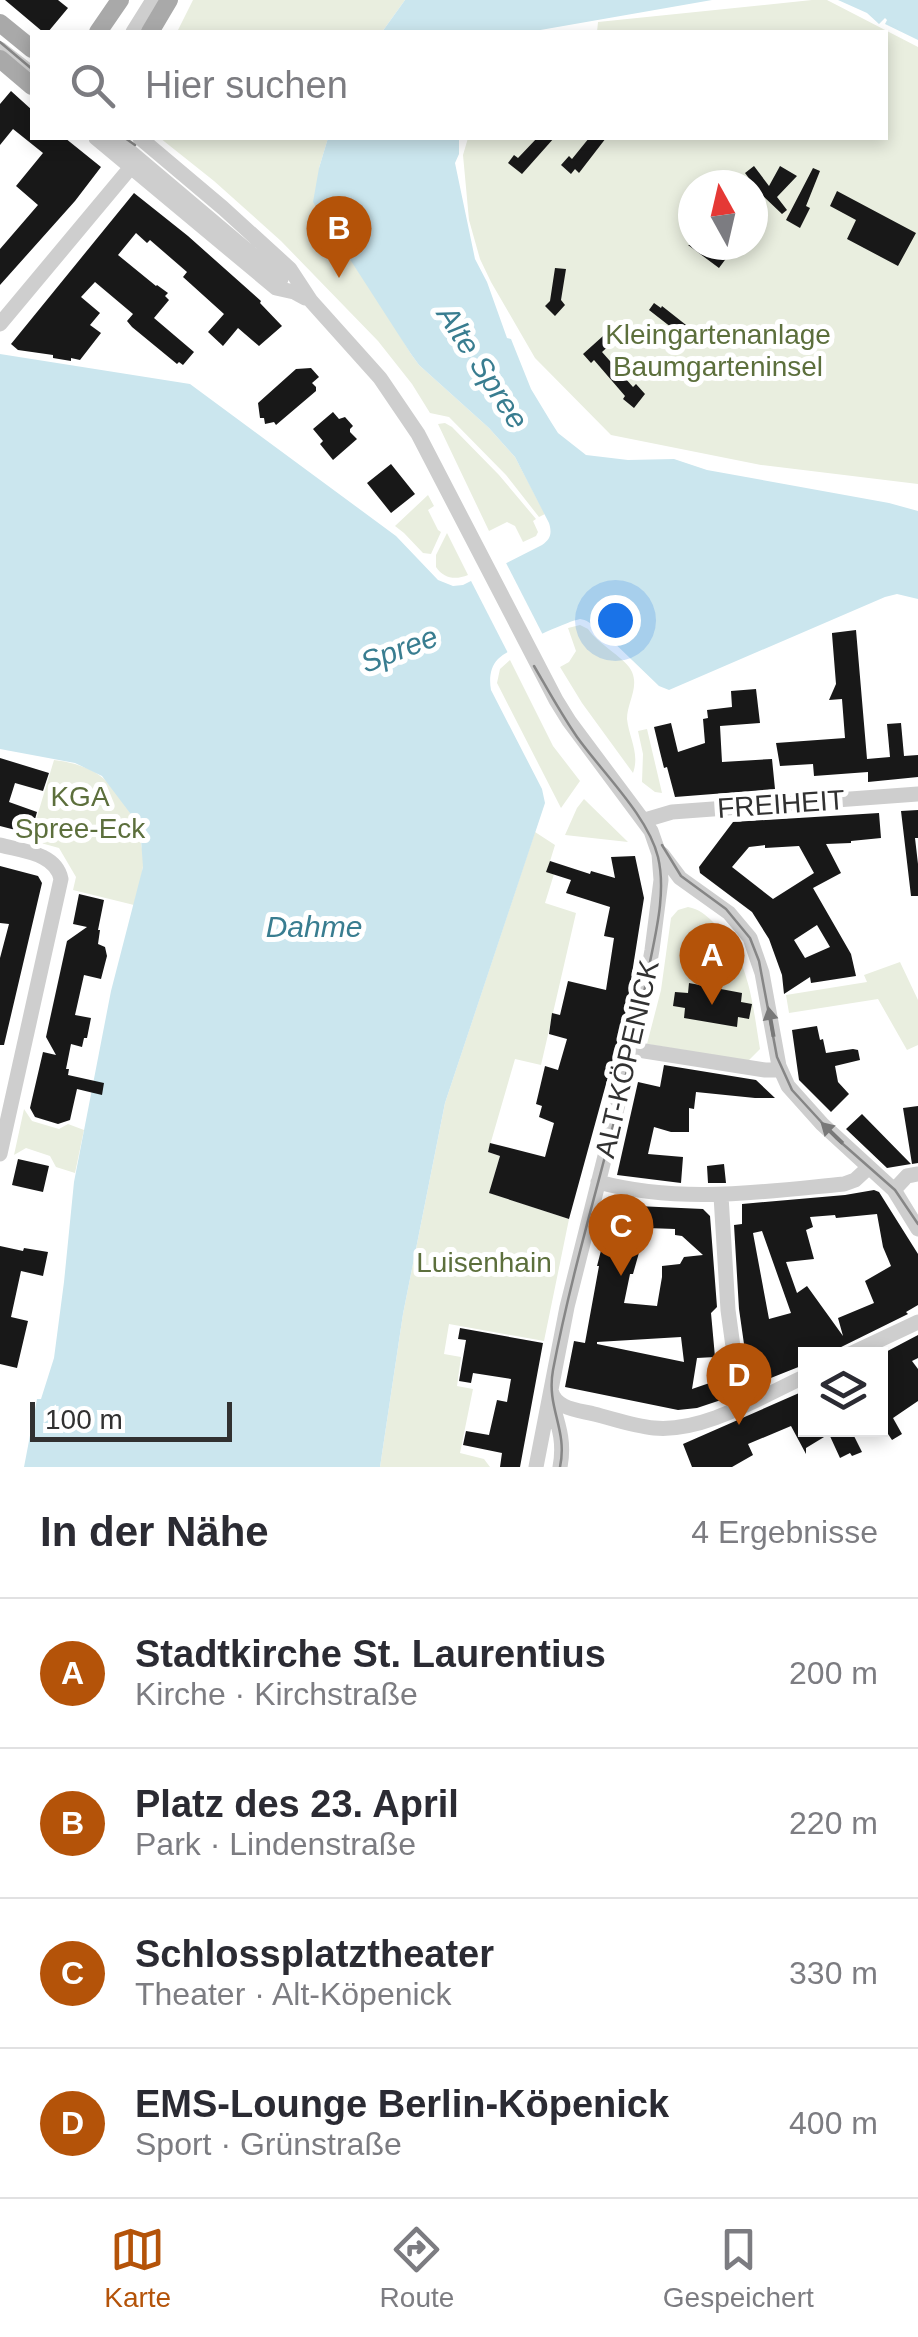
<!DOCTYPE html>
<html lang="de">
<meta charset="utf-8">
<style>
:root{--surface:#fff;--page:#f2f2f3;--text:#2b2b33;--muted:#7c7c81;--line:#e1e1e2;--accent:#b45309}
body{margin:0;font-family:Helvetica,sans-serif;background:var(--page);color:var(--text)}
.controls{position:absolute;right:30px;bottom:30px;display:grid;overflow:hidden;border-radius:0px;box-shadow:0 5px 15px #0003}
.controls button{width:90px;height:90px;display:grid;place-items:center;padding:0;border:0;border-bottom:2px solid var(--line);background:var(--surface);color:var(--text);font:50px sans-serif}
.compass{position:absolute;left:678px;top:170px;width:90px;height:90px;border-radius:50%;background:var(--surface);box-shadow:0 5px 15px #0003;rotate:352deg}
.scale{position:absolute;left:30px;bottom:25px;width:202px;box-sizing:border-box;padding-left:10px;border:5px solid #313131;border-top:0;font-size:28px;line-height:35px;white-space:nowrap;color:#313131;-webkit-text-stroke:8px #fff;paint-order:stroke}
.you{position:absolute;left:615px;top:620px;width:35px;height:35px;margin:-25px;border:8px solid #fff;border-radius:50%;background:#1a73e8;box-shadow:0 0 0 15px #1a73e833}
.badge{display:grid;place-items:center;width:65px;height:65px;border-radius:50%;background:var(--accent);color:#fff;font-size:32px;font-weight:700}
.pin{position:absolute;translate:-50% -82px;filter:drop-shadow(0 2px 5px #0008)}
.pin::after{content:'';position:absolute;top:52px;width:35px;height:30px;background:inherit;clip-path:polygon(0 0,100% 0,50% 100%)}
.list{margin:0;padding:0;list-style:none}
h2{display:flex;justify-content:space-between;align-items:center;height:130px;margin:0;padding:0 40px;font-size:42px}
h2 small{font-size:32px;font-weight:400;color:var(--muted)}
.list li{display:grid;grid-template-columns:65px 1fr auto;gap:30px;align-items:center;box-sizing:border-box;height:150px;padding:0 40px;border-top:2px solid var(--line)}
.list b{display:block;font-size:38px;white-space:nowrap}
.list p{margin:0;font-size:32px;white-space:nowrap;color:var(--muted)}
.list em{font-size:32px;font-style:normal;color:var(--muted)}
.icon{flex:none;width:55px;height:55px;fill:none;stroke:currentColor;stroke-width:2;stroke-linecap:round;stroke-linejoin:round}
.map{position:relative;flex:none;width:918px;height:1467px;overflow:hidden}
.search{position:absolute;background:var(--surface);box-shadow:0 5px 15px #0003;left:30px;right:30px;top:30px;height:110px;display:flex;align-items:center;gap:25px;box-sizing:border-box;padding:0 35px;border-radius:0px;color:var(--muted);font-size:38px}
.sheet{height:730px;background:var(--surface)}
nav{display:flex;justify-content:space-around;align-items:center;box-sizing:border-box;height:140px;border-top:2px solid var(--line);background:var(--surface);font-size:28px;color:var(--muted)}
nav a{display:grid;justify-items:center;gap:5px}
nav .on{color:var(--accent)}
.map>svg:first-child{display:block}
.green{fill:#e9eedf;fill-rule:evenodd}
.water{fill:#cbe6ee}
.pier{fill:#fff}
.building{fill:#181818;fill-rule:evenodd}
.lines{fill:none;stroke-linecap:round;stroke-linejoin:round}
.minor{stroke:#cecece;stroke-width:15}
.major{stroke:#a9a9a9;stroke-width:18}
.tram{stroke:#868686;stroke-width:2.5}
.oneway{fill:#787878}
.labels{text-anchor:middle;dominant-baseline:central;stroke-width:10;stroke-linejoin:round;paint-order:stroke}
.park-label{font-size:28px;fill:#5c6f3c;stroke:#fff}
.street-label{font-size:28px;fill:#313131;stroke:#fff}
.water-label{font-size:30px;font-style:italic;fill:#397d90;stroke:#fff}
</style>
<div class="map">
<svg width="918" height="1467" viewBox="0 0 918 1467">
<rect width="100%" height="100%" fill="#fff"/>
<path class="green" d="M193,0H405L382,32H177Z
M812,0H827L918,47V484L761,465L611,435L535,358L491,282L480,259L469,220L463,155L468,138H886V32H597L598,22ZM693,185H753V245H693Z
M160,138H328L319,168L383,308L411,354L419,365L489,428L515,457L545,514L539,517L506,475L449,417L430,413L412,384L378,341L281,241L214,181Z
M445,423L452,427L499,475L536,519L533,521L538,532L536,536L523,542L515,526L507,522L489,531L438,424Z
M428,495L434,506L428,510L438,530L441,532L431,554L423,553L404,533L395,526Z
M447,533L468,575C456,580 444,579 436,567V555Z
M580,625L588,629C599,645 627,659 632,672C639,688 627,703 627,719C629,738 640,753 633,773L582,703L560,667L569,662L576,651L568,628Z
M510,660L553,746L580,781L561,808L497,683L500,669Z
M647,729L662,793L655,792L642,782L643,754L638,731Z
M54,760C70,762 86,766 99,775C125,793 145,835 143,866C142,878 137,892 134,905L73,890L76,877L59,848L30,840Z
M584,799L628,842L565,835L577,808Z
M535,832L555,845L547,871L554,874L545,903L576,913L541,1065L515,1059L488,1152L500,1156L490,1193L569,1219L544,1341L449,1324L444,1354L461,1357L457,1386L473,1389L460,1453L484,1459L490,1467H380L403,1314L445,1103Z
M688,907C699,909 706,915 714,923C750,958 752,1002 760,1049L748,1061L647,1044L661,990L671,918L678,910Z
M900,962L918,1000V1045L907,1050L878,999L789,1013L786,995L867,982L864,975Z
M24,1109L32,1121L59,1129L68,1124L84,1130L75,1173L56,1167L50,1156L26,1148L14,1155Z"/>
<path class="water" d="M405,0H712L529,32H382Z
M838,0H918V40L885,24L887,20L885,18L879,24L867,13Z
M328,138H459V154L455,163L475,259L487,282L507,338L511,339L531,389L551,422L558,433L586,455L628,460L674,459L707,470L889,503L918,511V599L897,594L885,597L669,690L659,686L605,634C595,631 593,621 580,619C565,622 509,648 498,659C490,667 489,679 491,690L542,789L545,803L445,1103L403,1314L380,1467H24L37,1399H41L54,1358L64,1282L74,1182L111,991L143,867L141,840L133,817L102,776L75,763L0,749V354L190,384L396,536L438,580L453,586L463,585L542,545C551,539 552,533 549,523L515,457L489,428L419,365L411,354L313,202L319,168Z"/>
<path class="pier" d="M504,559L545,639L510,657L469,577Z"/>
<path class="building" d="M5,0H58L68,8L48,32H43Z
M11,91L32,110V138H65L101,167L75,201L0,285V249L38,205L16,186L43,153L13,129L0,145V104Z
M537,138H554L522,174L508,163L514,155L518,158Z
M589,138H606L579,173L575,169L571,174L561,165L569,156L572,159Z
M754,166L769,186L780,166L797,176L777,197L787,210L782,214L760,193L745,173Z
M813,168L820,171L806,206L810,208L800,228L786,220Z
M837,191L916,233L898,266L847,239L856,220L830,206Z
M134,193L188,236L261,301L260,303L282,326L259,346L238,328L223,346L208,332L224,314L183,277L187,272L150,240L147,243L136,233L118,255L156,286L157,285L168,293L165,296L169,300L154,318L194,352L183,365L179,362L177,364L132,327L127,321L133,314L95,282L81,297L100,313L90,325L101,333L80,360L71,358V361L53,358V355L18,350L11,344Z
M688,245H736L719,268Z
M555,268L566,269L561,300L565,305L555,316L545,306L550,301Z
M654,303L661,308L662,306L700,336L694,345L649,310Z
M613,327L621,335L602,352L633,387L636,384L645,394L634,408L623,399L625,396L594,360L591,363L583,354Z
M311,368L319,377L312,383L316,387V391L276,425L274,422L265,424L264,418H260L258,403L296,369Z
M333,412L339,419L345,417L353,426L350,429V432L357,439L333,460L320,444L323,441L313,429Z
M391,464L415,494L391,513L367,483Z
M856,630L867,759L890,757L887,724L901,723L904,756L918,755V777L868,782V772L814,776L813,764L780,766L776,743L845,738L842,699L829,700L836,684L832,634V633Z
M756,689L760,723L720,726L722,762L772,759L775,789L675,797L667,767L664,768L660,752L654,727L671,723L678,752L705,743L703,719L708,718L707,710L732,707L731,691Z
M0,758L49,773L43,791L15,783L9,802L37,812L31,834L0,826Z
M918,810V838H915L918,864V896H911L901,811Z
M879,813L881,838L851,841V843L826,844L841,873L813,888L851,954L856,976L811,983L810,977L784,994L782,975L769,939L752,912L700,873L699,867L733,822ZM765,845V848L799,846L814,873L773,899L732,867L749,847ZM817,925L830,947L805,958L794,940Z
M635,856L644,898L626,1011L569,1219L489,1193L500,1156L488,1152L490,1143L545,1157L554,1123L539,1117L542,1106L536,1104L545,1066L558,1070L567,1039L549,1034L552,1013L560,1015L568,981L606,990L614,938L604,936L610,907L566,893L571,880L546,872L550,861L590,874L591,871L615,878L611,857Z
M0,866L38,876L42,883L4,1045H0V958L9,924L0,923Z
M79,894L104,900L98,930H100L98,944L105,947L107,956L101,979L84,975L75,1015L91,1018L87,1038H84L82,1047L71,1044L66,1069H69L68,1075L104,1083L102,1095L77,1089L70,1120L58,1124L35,1117L30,1108L43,1052L56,1055L46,1037L67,941L87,927L73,924Z
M689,983L742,993L741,1002L752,1004L749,1019L738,1017L737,1027L684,1018L685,1008L673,1006L675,992L688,993Z
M817,1026L820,1040L823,1039L826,1053L853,1049L858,1050L860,1060L835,1066L838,1082L849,1094L831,1112L799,1080L792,1030Z
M664,1065L756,1080L775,1098H755L696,1092L694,1109L689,1108V1132H671L654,1127L648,1154L683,1157L681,1183L617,1175L638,1082L660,1087Z
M918,1106V1163L912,1164L903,1108Z
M862,1114L911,1164L887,1168L846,1129Z
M18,1159L49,1166L43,1192L12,1185Z
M724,1164L726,1183H708L707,1166Z
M874,1190L879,1192L918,1254V1305L906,1312L908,1314L829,1353L806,1354V1364L756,1384L745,1351L739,1309L734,1225L742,1224V1204L845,1195ZM877,1214L883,1247L891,1266L865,1281L874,1303L838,1318L843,1336L807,1286L797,1293L786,1262L814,1259L806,1230L813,1227L810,1217L835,1215L836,1218ZM762,1231L791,1313L769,1319L753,1233Z
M618,1199L624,1206L631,1200L634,1201L637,1206L703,1209L710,1216L717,1307L711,1313L715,1357L697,1358L692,1389L730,1376L736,1395L697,1408L678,1410L565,1387L574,1341L585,1343L599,1266H597L604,1239L618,1242L604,1220L614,1213L609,1206ZM647,1228L675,1229V1235L682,1236L703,1255L684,1257L680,1264L662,1266V1277L657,1306L624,1303L630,1274H633L640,1249L632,1247ZM681,1337L684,1362L597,1344V1342Z
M0,1246L23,1251L24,1248L48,1252L43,1276L21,1271L11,1317L28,1321L17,1368L0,1364Z
M460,1328L543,1343L520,1467H500L502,1453L463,1445L466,1431L489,1435L497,1400L507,1402L511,1379L473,1373L471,1383L459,1381L466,1340L458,1339Z
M918,1335V1358L912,1361L918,1369V1401L893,1418L902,1434L892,1440L880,1422V1355Z
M806,1390V1430H851L862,1452L852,1456L850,1453L840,1458L829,1434L806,1448V1454L791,1426L748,1444L753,1455L732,1467H692L683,1444Z"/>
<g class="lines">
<path class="minor" d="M133,32L153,0
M0,49L32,74
M96,138L276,288L294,292L305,298
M114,138L281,279
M140,138L223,208L290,269L311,301L380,378L418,434L556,700L569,721L651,831L659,854L661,880L652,950L640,1017L567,1307L536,1467
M0,324L131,167
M645,820L672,812L918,794
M0,845C22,851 56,853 61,879L0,1154
M662,854L680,878L729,913L750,938L762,973L779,1066L788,1086L822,1124L894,1190L918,1229
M632,1049L765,1070H780
M598,1182C681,1204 760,1192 844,1184L855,1180L868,1168
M894,1190L907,1176L918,1174
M721,1196L728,1310L734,1354L750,1401
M850,1354L918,1322
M551,1390C555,1409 578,1410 594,1414C614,1419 634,1426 654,1428C703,1433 762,1396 806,1376
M551,1400C558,1424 565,1441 560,1467"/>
<path class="major" d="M0,23L32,49
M98,32L120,0
M150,32L169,0
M0,59L32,86"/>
<path class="tram" d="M0,42L32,69
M125,138L135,145
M534,666C548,690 561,714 577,737C602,772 648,816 658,857C667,895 654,939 647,977C623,1110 578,1238 553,1370C546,1408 568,1429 560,1467
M662,845L681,876L726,909L750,938L759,961L777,1057L792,1090L836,1138L895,1190L918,1224"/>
</g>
<defs><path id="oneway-solid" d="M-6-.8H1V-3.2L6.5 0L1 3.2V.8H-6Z" transform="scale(2.5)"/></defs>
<g class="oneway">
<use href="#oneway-solid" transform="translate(771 1022) rotate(-100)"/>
<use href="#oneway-solid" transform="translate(832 1133) rotate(-136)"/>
</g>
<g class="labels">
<g class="park-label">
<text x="718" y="334">Kleingartenanlage<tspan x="718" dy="32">Baumgarteninsel</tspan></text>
<text x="80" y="796">KGA<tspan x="80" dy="32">Spree-Eck</tspan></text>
<text x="484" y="1262">Luisenhain</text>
</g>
<g class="street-label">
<text transform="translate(781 804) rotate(-4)">FREIHEIT</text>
<text transform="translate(627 1059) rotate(-77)">ALT-KÖPENICK</text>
</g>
<g class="water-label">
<text transform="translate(483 367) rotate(57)">Alte Spree</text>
<text transform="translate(399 649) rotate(-21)">Spree</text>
<text x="314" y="926">Dahme</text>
</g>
</g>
</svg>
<div class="controls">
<button><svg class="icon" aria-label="layers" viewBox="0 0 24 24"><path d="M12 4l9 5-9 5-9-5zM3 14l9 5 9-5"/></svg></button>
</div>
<svg class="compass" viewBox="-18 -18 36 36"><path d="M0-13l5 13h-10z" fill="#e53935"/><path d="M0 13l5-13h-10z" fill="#7c7c81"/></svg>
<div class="scale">100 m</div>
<div class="you"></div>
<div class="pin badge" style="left:712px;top:1005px">A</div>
<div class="pin badge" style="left:339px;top:278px">B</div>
<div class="pin badge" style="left:621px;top:1276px">C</div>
<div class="pin badge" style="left:739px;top:1425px">D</div>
<div class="search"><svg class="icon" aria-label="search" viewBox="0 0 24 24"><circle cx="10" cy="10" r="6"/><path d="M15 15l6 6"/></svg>Hier suchen</div>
</div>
<section class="sheet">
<h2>In der Nähe<small>4 Ergebnisse</small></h2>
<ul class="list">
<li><span class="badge">A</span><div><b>Stadtkirche St. Laurentius</b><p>Kirche · Kirchstraße</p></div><em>200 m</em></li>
<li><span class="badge">B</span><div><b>Platz des 23. April</b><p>Park · Lindenstraße</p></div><em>220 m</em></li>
<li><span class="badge">C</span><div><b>Schlossplatztheater</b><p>Theater · Alt-Köpenick</p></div><em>330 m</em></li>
<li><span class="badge">D</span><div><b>EMS-Lounge Berlin-Köpenick</b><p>Sport · Grünstraße</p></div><em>400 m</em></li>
</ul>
</section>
<nav>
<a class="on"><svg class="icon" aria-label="map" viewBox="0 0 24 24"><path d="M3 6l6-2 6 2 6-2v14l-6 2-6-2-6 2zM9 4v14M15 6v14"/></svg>Karte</a>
<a><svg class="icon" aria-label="directions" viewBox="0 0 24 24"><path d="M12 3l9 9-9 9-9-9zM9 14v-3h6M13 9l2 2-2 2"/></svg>Route</a>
<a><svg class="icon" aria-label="saved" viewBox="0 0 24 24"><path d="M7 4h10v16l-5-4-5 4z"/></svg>Gespeichert</a>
</nav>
